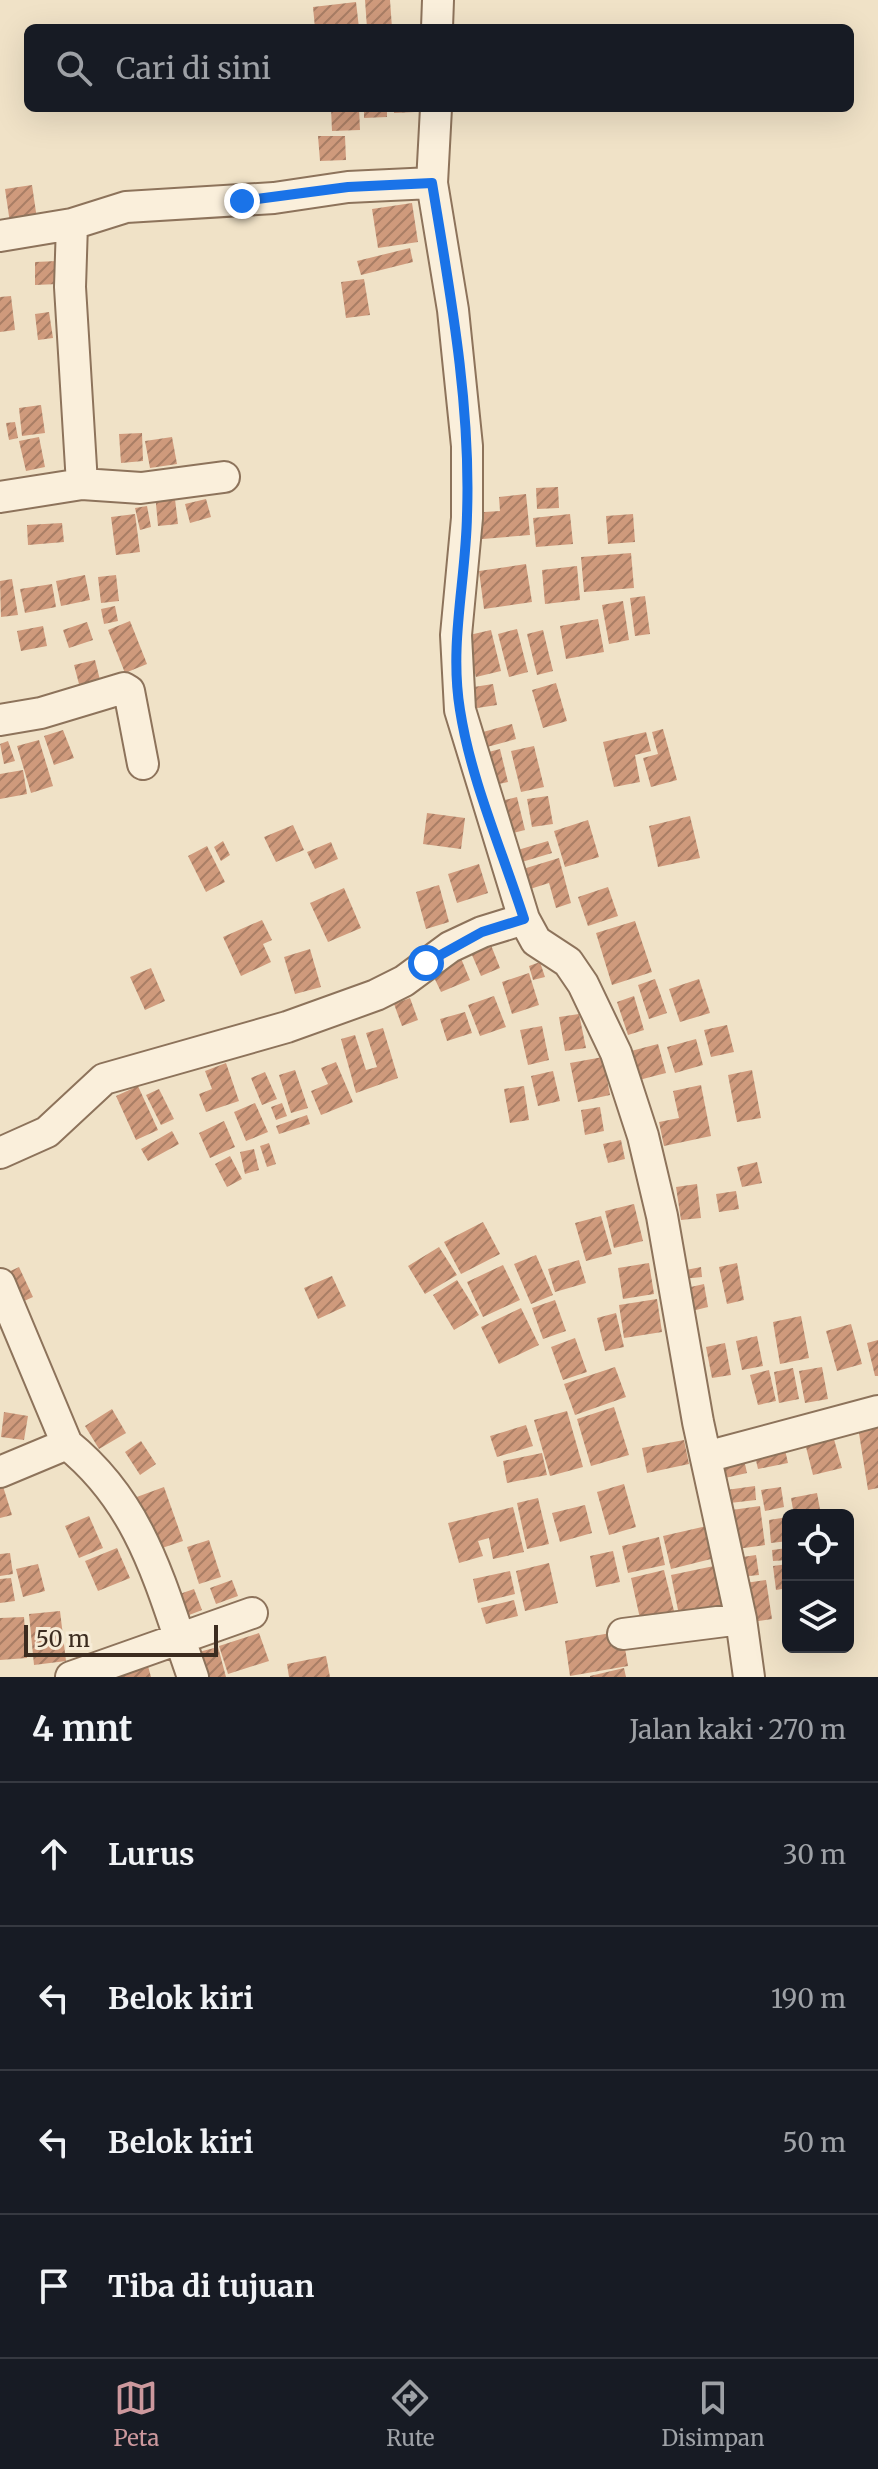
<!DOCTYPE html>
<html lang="id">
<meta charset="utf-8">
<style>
:root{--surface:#171b24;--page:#20242c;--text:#f1f3f6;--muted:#9ea1a6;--line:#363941;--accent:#cc989d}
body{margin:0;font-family:Merriweather,serif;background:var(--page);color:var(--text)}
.controls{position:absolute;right:24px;bottom:24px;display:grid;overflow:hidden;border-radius:12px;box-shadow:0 8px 32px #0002}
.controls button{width:72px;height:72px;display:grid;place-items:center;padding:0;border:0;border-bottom:2px solid var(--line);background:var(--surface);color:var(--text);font:40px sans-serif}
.scale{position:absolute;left:24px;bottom:20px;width:194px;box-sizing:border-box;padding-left:8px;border:4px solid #3c2c20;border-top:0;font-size:22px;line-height:28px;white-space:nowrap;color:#3c2c20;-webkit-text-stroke:6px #f7ecd7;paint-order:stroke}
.stop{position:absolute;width:24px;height:24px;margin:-18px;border:6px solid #1a73e8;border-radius:50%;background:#fff}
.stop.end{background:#1a73e8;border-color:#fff;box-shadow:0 2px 8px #0008}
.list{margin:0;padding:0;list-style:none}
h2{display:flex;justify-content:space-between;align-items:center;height:104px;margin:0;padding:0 32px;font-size:34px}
h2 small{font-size:26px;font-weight:400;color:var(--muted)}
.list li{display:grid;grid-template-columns:52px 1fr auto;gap:24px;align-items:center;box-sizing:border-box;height:144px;padding:0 32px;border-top:2px solid var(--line)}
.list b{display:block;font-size:30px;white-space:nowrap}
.list em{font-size:26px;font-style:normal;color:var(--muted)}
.icon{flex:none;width:44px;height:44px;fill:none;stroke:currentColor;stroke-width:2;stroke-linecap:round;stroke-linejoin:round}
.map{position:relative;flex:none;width:878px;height:1677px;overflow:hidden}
.search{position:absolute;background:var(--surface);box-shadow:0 8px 32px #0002;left:24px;right:24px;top:24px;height:88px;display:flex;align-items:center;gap:20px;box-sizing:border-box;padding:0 28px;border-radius:12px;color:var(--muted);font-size:30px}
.sheet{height:680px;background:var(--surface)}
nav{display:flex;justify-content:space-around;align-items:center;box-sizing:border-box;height:112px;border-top:2px solid var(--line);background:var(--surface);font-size:22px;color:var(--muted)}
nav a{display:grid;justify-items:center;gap:4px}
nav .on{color:var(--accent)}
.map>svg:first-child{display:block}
.building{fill:url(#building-hatch)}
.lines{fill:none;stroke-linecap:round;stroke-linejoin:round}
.minor-casing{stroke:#8d735b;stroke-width:34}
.minor{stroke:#faefdb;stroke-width:30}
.route{stroke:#1a73e8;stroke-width:10}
</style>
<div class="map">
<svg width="878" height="1677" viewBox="0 0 878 1677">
<defs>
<pattern id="building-hatch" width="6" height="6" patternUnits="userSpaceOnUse" patternTransform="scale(2)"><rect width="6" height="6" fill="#cf9a7c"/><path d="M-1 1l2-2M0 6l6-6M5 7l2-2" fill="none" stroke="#a97e65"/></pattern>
</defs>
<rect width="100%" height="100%" fill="#f0e2c7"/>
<path class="building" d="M365,0H390L392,28H367Z
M356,2L359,28H315L313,7Z
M331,108H359L360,130L332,131Z
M364,108H387V117L364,118Z
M394,108H415V112L394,113Z
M318,136H345L346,160L320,161Z
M32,185L37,219L10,223L5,189Z
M412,203L418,242L378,248L372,209Z
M410,248L413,262L361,275L357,261Z
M57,261L58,284L35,285V262Z
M364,279L370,315L346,318L341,282Z
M11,296L15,330L0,332V297Z
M49,312L53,338L38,340L35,314Z
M41,405L45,433L22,436L19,408Z
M15,422L18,438L9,440L6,423Z
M142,433L143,461L121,463L119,434Z
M39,437L45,467L26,471L19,441Z
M172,437L177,464L150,468L145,441Z
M558,487L559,508L537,509L536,488Z
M174,491L178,524L158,526L155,493Z
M526,494L530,535L471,540L469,513L500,511L499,497Z
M206,499L211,517L190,523L185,504Z
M147,506L151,527L140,530L135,508Z
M135,514L140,552L116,555L111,517Z
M570,514L573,544L536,547L533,518Z
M633,514L635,542L608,544L606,516Z
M62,523L64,542L28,545L27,525Z
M631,553L634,588L584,592L581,557Z
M526,564L532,602L484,609L479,571Z
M577,566L580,600L545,604L542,570Z
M85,575L90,600L61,606L56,581Z
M116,575L119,601L101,603L98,577Z
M12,579L18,615L1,617L0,581Z
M52,584L56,607L25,613L20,589Z
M645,596L650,634L635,636L630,598Z
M623,601L629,640L609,644L602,605Z
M115,606L118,621L104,624L101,609Z
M598,619L604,652L566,659L560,626Z
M130,621L147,664L125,673L108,630Z
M87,622L93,640L69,648L63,630Z
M43,626L47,646L21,651L17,631Z
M517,629L528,672L509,677L498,634Z
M491,630L501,671L476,677L465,636Z
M543,630L553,671L537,675L527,634Z
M95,660L100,680L79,684L74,665Z
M556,683L567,721L543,728L532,690Z
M493,684L497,705L464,710L461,689Z
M512,724L516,739L487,747L483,732Z
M663,729L677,780L651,787L643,758L658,754L652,732Z
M63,730L74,758L54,765L44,736Z
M646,732L651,751L635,755L640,782L614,787L603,742Z
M39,740L53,786L31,793L17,746Z
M8,741L15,761L4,764L0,744Z
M534,746L544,787L521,792L511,751Z
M500,749L508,782L485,787L477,755Z
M23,770L27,794L0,799V774Z
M548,796L553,824L532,827L527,799Z
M517,797L525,830L501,836L493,803Z
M427,813L465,818L461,849L423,844Z
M690,816L700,858L658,867L649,826Z
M588,820L599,857L565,867L554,831Z
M293,825L304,850L276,862L264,837Z
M223,841L230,855L221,861L214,847Z
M548,841L552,853L515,864L511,852Z
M331,842L338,859L315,869L307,852Z
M207,846L225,882L206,892L188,856Z
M559,858L571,903L556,908L549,883L530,889L523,869Z
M479,864L488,893L457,903L448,874Z
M439,885L449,922L426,929L416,892Z
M608,887L618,916L588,926L578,897Z
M344,888L361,928L328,942L310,903Z
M262,920L272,940L263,944L271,962L241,976L223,937Z
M635,921L652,972L612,985L596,933Z
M489,940L500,968L481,976L469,948Z
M310,949L321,987L295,994L284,957Z
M460,956L470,980L441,992L430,969Z
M540,962L545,977L533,980L529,966Z
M151,968L165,1001L145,1010L130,977Z
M529,973L539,1005L512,1014L502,982Z
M655,979L667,1013L649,1019L638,985Z
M699,979L710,1013L680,1022L669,989Z
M494,996L506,1027L480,1036L468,1005Z
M634,996L644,1030L628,1035L617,1002Z
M410,998L418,1020L402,1026L394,1004Z
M465,1012L472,1033L447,1041L440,1019Z
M579,1014L586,1048L565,1051L559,1017Z
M727,1025L734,1052L711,1057L704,1030Z
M542,1026L549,1060L528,1065L520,1030Z
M383,1028L398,1078L356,1093L341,1039L355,1035L366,1070L377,1067L366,1033Z
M696,1039L703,1065L675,1073L667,1047Z
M658,1044L666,1073L639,1080L631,1051Z
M603,1057L610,1095L578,1102L570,1063Z
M336,1062L353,1102L321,1115L311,1091L328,1084L321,1068Z
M226,1063L239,1101L206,1112L199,1094L212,1089L205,1071Z
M295,1070L308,1108L291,1113L279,1075Z
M752,1070L761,1118L737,1122L728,1075Z
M553,1071L560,1101L538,1106L531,1076Z
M265,1072L277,1099L262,1105L251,1078Z
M701,1085L711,1136L664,1146L659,1122L679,1118L673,1091Z
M138,1086L158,1130L136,1140L116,1096Z
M524,1086L529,1120L510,1123L504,1089Z
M159,1089L174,1119L161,1125L146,1095Z
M255,1103L268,1132L246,1141L234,1112Z
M282,1103L287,1116L276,1120L271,1107Z
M600,1107L604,1131L585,1135L581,1110Z
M307,1115L310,1124L279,1134L276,1126Z
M224,1121L235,1147L210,1158L199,1133Z
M172,1131L179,1144L148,1161L141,1149Z
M621,1140L625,1159L608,1163L603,1144Z
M269,1143L276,1164L267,1167L260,1146Z
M254,1149L259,1170L245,1174L240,1152Z
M230,1156L242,1179L227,1187L215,1164Z
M757,1162L762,1183L742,1187L737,1167Z
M697,1184L701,1218L681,1220L676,1187Z
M736,1191L739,1209L719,1212L716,1194Z
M634,1204L643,1241L614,1248L605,1211Z
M601,1216L612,1254L586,1261L575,1223Z
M483,1222L500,1254L461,1274L444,1242Z
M439,1247L457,1275L425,1294L408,1266Z
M536,1255L553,1295L531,1304L514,1264Z
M579,1260L586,1283L555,1292L548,1269Z
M649,1263L654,1294L623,1299L618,1268Z
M737,1263L744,1300L727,1304L719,1267Z
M503,1265L520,1300L483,1317L467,1282Z
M19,1267L33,1297L13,1306L0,1276Z
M701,1267L702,1277L682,1279L681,1271Z
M332,1276L346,1306L318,1319L304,1288Z
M457,1280L479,1315L454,1330L433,1295Z
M704,1284L708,1307L688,1312L682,1289Z
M657,1299L662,1332L624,1338L619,1305Z
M555,1300L566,1331L543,1339L532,1308Z
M521,1308L539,1345L499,1364L481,1327Z
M616,1313L624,1347L605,1351L597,1318Z
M801,1316L809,1358L780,1364L773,1322Z
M851,1324L862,1364L837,1371L826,1331Z
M757,1336L763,1366L742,1370L736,1341Z
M575,1338L587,1372L563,1380L551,1347Z
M878,1340V1376H875L867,1343Z
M725,1343L731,1375L712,1378L706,1347Z
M615,1367L626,1397L575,1415L564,1384Z
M822,1367L828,1399L805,1403L799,1371Z
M793,1368L799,1399L779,1403L774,1372Z
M769,1370L776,1401L758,1405L750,1375Z
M614,1407L629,1455L591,1466L577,1419Z
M112,1409L126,1433L99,1449L85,1426Z
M567,1411L583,1467L550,1476L534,1420Z
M4,1412L28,1416L24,1440L1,1437Z
M878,1424V1488L868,1490L858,1427Z
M526,1425L533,1446L497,1457L490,1436Z
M832,1432L842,1468L813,1475L804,1439Z
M684,1440L689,1464L647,1473L642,1448Z
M141,1441L156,1464L140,1475L125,1452Z
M783,1441L788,1463L758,1469L753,1448Z
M542,1453L547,1475L507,1483L503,1461Z
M743,1455L747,1473L716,1480L712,1462Z
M0,1477L12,1515L0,1518Z
M624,1484L636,1527L609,1535L597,1492Z
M755,1486L756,1500L721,1504L719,1491Z
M164,1487L183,1541L153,1551L134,1498Z
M781,1487L784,1507L765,1511L761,1490Z
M817,1493L821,1515H794L791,1498Z
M538,1498L549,1544L527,1549L517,1503Z
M585,1505L592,1533L560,1542L552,1513Z
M760,1506L765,1545L737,1549L732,1510Z
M513,1507L524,1552L493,1559L489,1538L478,1541L483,1556L459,1563L448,1523Z
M89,1516L103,1548L79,1558L65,1526Z
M788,1517V1541L771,1543L769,1520Z
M711,1525L719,1557L671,1569L663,1536Z
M659,1537L665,1565L628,1573L622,1546Z
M209,1540L221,1577L199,1584L187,1547Z
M117,1548L130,1578L98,1591L85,1561Z
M788,1548V1560L773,1561L772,1550Z
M613,1551L620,1582L596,1587L590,1556Z
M10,1553L13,1574L0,1576V1554Z
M756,1555L759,1575L739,1577L736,1558Z
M549,1563L558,1603L525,1611L516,1571Z
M38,1564L45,1591L23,1597L16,1569Z
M788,1564V1588L776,1590L773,1566Z
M714,1566L722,1606L679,1615L671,1575Z
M664,1570L675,1615L641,1623L631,1578Z
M510,1571L515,1594L478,1603L473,1579Z
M11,1578L15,1601L0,1603V1579Z
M232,1580L238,1596L216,1604L210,1588Z
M766,1580L772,1619L751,1622L745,1583Z
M194,1589L202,1610L179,1619L171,1597Z
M514,1600L518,1616L486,1624L481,1608Z
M60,1611L66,1661L34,1665L29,1614Z
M24,1617L27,1658L0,1660V1618Z
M622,1631L628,1666L570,1676L565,1641Z
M259,1633L269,1661L228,1674L219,1646Z
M218,1647L226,1677H197L191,1654Z
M326,1656L330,1677H289L287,1664Z
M148,1666L151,1677H122V1674Z
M624,1668L626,1677H590V1676Z"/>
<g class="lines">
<defs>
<path id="minor" d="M437,28L438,0
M436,108L432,183L453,310L467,446V518L456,635L460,710L524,919L536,941L568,962L583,984L616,1053L643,1136L662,1216L698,1422L741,1619L749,1677
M0,236L72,224L126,207L274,198L348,187L432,183
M82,484L141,488L224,477
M0,497L82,484L70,287L72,224
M0,720L41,713L124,688L129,691L143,764
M0,1153L47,1132L104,1079L287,1027L376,995L404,981L450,947L482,932L524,919
M0,1284L67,1444
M706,1457L878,1411
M0,1472L67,1444C144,1506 161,1588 193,1677
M623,1634L741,1619
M71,1677L252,1613"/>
</defs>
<use href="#minor" class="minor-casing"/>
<use href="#minor" class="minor"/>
</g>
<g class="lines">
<path class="route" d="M242,201L348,187L432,183C450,292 471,404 467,515C466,580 449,644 460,710C471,781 502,850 524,919L482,932L426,963"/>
</g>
</svg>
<div class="controls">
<button><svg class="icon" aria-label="locate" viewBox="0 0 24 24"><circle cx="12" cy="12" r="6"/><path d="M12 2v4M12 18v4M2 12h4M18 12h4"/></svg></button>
<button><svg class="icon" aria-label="layers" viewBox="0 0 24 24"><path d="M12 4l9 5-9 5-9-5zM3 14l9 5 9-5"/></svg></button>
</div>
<div class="scale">50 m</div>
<div class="stop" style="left:426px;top:963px"></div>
<div class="stop end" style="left:242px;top:201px"></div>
<div class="search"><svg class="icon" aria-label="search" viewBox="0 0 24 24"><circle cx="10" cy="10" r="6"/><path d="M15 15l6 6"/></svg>Cari di sini</div>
</div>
<section class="sheet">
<h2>4 mnt<small>Jalan kaki · 270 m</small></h2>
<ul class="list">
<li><svg class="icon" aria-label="ahead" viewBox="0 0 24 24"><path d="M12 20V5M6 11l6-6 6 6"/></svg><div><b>Lurus</b></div><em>30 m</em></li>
<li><svg class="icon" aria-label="left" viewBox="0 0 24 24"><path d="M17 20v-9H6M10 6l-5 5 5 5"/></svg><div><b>Belok kiri</b></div><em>190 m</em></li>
<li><svg class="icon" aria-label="left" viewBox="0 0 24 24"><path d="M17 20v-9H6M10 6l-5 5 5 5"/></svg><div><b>Belok kiri</b></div><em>50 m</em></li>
<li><svg class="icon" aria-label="arrive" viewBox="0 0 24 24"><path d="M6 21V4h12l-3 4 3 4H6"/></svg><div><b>Tiba di tujuan</b></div></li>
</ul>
</section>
<nav>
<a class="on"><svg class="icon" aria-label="map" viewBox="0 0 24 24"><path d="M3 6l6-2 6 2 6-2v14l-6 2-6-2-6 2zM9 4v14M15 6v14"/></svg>Peta</a>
<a><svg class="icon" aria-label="directions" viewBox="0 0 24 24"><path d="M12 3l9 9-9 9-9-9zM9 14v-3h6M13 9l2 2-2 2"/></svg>Rute</a>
<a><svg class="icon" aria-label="saved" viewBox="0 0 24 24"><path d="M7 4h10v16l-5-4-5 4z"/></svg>Disimpan</a>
</nav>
